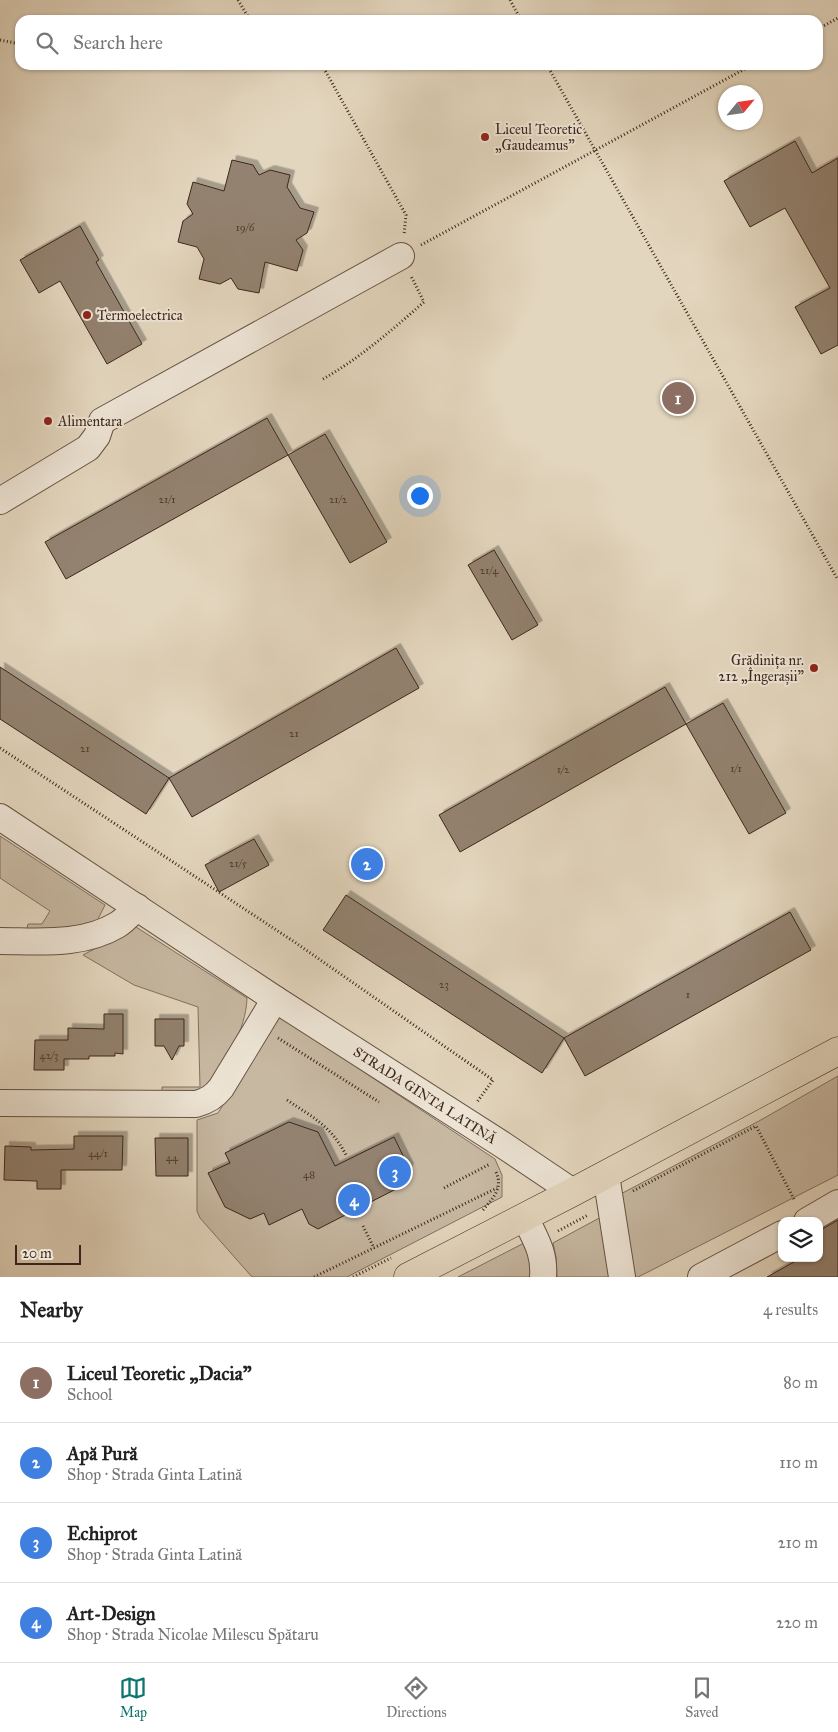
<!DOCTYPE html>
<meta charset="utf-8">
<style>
:root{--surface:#fff;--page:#f2f2f2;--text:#222;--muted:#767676;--line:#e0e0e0;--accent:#0f766e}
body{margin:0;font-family:"IM FELL Great Primer",serif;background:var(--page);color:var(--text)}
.controls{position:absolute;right:15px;bottom:15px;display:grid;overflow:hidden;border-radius:10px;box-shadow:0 1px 4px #0004}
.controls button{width:45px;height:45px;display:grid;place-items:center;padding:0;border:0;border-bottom:1px solid var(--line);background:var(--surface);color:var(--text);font:25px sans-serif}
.compass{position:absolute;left:718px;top:85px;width:45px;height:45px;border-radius:50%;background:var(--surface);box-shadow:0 1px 4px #0004;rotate:61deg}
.scale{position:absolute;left:15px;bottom:12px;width:66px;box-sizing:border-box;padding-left:5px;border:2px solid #3c271b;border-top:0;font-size:14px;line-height:18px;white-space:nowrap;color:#3c271b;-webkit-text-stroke:4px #ede4d5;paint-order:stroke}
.you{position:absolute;left:419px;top:495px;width:18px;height:18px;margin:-12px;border:4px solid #fff;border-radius:50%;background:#1a73e8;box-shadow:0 0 0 8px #1a73e833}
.badge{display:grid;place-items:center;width:32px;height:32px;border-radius:50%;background:var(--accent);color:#fff;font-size:16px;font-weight:700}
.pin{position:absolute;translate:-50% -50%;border:2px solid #fff;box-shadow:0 1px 5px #0006}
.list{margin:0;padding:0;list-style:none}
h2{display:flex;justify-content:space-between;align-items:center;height:65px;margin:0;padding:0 20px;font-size:21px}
h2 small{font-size:16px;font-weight:400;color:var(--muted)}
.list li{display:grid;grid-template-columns:32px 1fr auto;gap:15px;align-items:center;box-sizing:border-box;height:80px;padding:0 20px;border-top:1px solid var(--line)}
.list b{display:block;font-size:19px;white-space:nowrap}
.list p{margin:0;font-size:16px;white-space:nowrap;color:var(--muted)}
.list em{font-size:16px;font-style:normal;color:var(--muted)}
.icon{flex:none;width:28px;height:28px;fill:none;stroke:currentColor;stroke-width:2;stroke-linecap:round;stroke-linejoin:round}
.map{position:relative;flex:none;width:838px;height:1277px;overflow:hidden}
.search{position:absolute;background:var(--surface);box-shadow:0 1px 4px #0004;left:15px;right:15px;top:15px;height:55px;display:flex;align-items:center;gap:12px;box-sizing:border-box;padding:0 18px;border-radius:15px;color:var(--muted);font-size:19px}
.sheet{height:385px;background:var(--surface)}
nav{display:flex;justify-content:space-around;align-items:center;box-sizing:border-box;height:70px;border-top:1px solid var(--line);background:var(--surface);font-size:14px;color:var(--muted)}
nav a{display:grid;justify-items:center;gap:2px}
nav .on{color:var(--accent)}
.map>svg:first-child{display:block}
.green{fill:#c7b8a2;stroke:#82705e}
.building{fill:#938270;stroke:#3c271b;filter:url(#shadow)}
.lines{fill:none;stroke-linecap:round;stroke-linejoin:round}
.minor-casing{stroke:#665344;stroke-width:28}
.major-casing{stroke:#3c271b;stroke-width:29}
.path{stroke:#3c271b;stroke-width:3;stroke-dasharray:1 2.5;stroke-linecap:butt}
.minor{stroke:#ede4d5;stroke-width:26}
.major{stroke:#e3d6be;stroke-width:28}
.poi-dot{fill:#8f2418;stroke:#ede4d5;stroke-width:2}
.labels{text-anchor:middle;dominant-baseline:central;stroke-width:4;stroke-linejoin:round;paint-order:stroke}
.number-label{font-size:11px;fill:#523e30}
.poi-label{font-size:14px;fill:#3c271b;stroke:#ede4d5;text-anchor:start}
.street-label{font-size:14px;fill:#3c271b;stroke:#ede4d5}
</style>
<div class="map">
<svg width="838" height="1277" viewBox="0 0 838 1277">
<defs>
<filter id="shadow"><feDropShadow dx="4.5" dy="-4.5" stdDeviation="0" flood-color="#0004"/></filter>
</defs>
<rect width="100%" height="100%" fill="#e3d6be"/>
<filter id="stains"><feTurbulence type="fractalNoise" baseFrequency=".004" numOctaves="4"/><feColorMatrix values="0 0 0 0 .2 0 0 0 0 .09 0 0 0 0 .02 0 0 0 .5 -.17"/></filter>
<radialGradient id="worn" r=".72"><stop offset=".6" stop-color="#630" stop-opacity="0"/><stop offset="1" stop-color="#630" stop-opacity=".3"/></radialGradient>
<path class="green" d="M0,836L105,905L96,923L88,930L26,932L28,924H42L50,911L0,878Z
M136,927L247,998C246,1032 224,1061 207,1090L199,1092H162V1087H200L198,1007L134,985L83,955Z
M278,1015L495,1159L502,1175V1197L347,1277H252L200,1218L197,1211V1120L218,1113Z
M838,1076V1175L646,1273L638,1277H631L615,1197L759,1121Z
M603,1216L614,1277H557L556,1257L553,1243Z
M528,1241L532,1277H458Z"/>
<path class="building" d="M795,141L812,173L838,158V345L821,354L795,307L830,288L785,208L750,227L724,181Z
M232,160L253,165L259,175L270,170L290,175L287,187L300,208L314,212L307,233L296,240L303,250L297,271L265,262L259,293L238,289L231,278L220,284L199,279L204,259L197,247L178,242L183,221L193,214L187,204L193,182L224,191Z
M80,226L99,260L96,262L142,344L107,364L60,281L39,293L20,260Z
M267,418L288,455L66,579L45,542Z
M325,434L387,542L350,563L288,455Z
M494,550L538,625L512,640L468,565Z
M396,648L419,688L192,817L169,778Z
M0,667L169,778L146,814L0,719Z
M665,687L686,724L460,852L439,815Z
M723,703L786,813L749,834L686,724Z
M254,839L269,865L219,892L205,865Z
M346,895L564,1038L542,1073L323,930Z
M790,912L811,950L585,1076L564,1038Z
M104,1014H123V1054L115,1053V1056H89V1059H64V1070H34L35,1040H68V1028L104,1029Z
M155,1019H184V1046H179L172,1060L164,1046H155Z
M289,1122L318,1132L335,1166L394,1137L409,1168L398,1188L318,1229L309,1224L302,1209L269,1225L264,1213L250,1219L225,1207L208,1173L230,1163L225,1153Z
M74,1136H123L122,1170H61V1189H37V1181L4,1180L5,1146L31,1147V1150L74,1149Z
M155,1138H188V1176H156Z
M838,1220V1277H767L801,1258H819V1231Z"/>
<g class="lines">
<defs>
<g id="minor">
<path d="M0,501L88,448L97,436L102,421L401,256"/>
<path id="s1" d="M0,817L275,999L503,1145L573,1192"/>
<path d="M0,941C39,941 82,946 117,925C124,921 131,913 137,907"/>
<path d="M0,1103L196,1104C207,1101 214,1097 221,1088L275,999"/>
<path d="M606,1175L622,1277"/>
<path d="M525,1217C535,1239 545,1252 543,1277"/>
<path d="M807,1221L838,1203"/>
<path d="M701,1277L782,1234"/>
</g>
<path id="major" d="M408,1277L573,1192L838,1051"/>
</defs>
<use href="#minor" class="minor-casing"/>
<use href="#major" class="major-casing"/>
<path class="path" d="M238,0L250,20
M510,0L521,20
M818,29L838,18
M0,40L20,44
M90,65H100
M322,65L406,215L404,235
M547,65L838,580
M421,245L752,65
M323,379C360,358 392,330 424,302L411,276
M0,748L296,943L493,1080L477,1102
M278,1038L379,1102
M287,1100C314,1118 331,1126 346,1155
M444,1188L490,1164
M633,1191L756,1126L795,1201
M483,1210C494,1197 504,1187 495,1170
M363,1226L374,1248
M558,1231L588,1215
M314,1277L497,1188
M353,1277L391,1258"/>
<use href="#minor" class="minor"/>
<use href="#major" class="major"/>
</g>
<g class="poi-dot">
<circle cx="485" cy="137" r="5"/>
<circle cx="87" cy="315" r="5"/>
<circle cx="48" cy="421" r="5"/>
<circle cx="814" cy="668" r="5"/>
</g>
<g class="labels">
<g class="number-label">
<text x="245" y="227">19/6</text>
<text x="167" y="499">21/1</text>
<text x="338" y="499">21/2</text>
<text x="489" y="570">21/4</text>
<text x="294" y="733">21</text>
<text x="85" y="748">21</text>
<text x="736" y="768">1/1</text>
<text x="563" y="769">1/2</text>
<text x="238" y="863">21/5</text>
<text x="444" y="984">23</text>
<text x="688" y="994">1</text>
<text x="49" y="1055">42/3</text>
<text x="98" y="1153">44/1</text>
<text x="172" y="1157">44</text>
<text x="309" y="1174">48</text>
</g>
<g class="poi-label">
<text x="495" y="129">Liceul Teoretic<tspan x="495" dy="16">„Gaudeamus”</tspan></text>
<text x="97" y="315">Termoelectrica</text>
<text x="58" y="421">Alimentara</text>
<text x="804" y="660" text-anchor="end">Grădinița nr.<tspan x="804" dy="16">212 „Îngerașii”</tspan></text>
</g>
<g class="street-label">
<text stroke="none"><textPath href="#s1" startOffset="508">STRADA GINTA LATINĂ</textPath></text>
</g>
</g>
<rect width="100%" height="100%" filter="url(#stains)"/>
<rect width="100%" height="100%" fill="url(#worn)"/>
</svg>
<div class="controls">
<button><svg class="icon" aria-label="layers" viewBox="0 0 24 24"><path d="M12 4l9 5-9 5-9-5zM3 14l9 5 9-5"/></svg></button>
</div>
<svg class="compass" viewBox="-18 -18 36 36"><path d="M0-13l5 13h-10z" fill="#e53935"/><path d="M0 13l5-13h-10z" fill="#767676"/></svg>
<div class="scale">20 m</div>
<div class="you"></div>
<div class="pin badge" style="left:678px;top:398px;background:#8d6e63">1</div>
<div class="pin badge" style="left:367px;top:864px;background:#3f7fe0">2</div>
<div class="pin badge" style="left:395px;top:1172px;background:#3f7fe0">3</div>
<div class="pin badge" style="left:354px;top:1200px;background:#3f7fe0">4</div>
<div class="search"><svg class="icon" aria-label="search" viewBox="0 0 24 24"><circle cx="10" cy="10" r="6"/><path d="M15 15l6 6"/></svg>Search here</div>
</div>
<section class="sheet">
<h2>Nearby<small>4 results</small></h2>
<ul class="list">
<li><span class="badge" style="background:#8d6e63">1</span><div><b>Liceul Teoretic „Dacia”</b><p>School</p></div><em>80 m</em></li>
<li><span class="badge" style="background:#3f7fe0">2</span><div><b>Apă Pură</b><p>Shop · Strada Ginta Latină</p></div><em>110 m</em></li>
<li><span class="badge" style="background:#3f7fe0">3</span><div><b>Echiprot</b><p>Shop · Strada Ginta Latină</p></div><em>210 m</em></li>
<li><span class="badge" style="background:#3f7fe0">4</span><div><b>Art-Design</b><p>Shop · Strada Nicolae Milescu Spătaru</p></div><em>220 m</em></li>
</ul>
</section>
<nav>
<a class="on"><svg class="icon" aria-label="map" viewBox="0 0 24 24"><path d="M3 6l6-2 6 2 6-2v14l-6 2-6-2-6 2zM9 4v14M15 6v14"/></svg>Map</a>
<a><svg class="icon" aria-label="directions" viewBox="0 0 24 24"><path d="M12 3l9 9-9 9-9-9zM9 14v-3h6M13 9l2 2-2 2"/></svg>Directions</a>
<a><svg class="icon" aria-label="saved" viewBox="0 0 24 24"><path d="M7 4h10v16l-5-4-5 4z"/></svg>Saved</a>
</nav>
